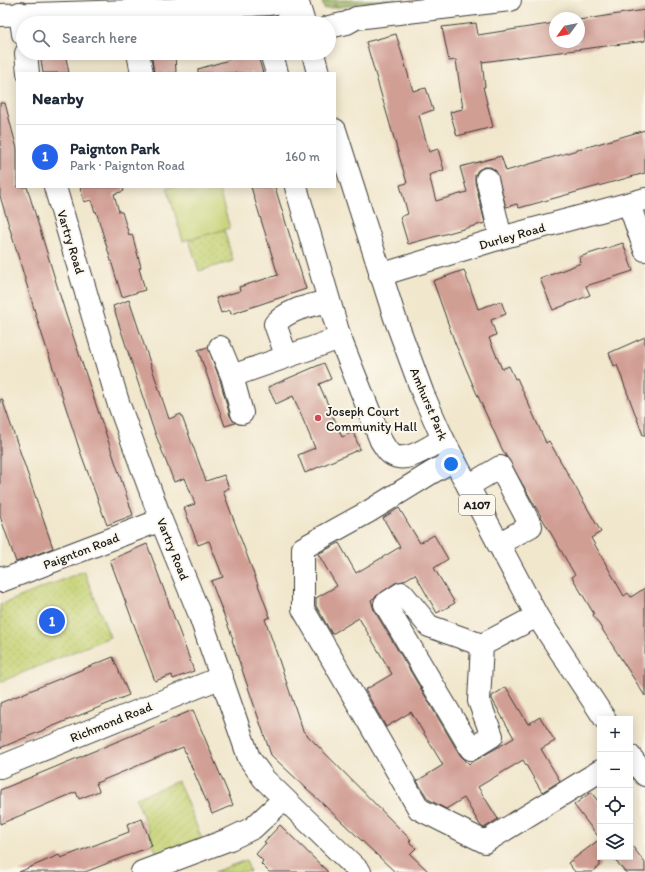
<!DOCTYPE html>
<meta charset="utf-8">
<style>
:root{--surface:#fff;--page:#f2f2f3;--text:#1f2937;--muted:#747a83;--line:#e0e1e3;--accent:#2563eb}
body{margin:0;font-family:Itim,sans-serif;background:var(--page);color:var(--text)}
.controls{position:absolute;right:12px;bottom:12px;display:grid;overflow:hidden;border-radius:0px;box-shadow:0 2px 10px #0003}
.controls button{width:36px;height:36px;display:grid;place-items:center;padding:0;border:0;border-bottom:1px solid var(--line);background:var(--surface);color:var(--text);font:20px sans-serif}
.compass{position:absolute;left:549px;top:12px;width:36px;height:36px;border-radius:50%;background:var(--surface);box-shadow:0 2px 10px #0003;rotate:237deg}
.you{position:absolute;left:451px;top:464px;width:14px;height:14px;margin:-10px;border:3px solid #fff;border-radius:50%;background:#1a73e8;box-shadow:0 0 0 6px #1a73e833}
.badge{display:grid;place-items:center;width:26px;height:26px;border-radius:50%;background:var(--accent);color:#fff;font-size:13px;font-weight:700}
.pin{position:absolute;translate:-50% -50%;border:2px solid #fff;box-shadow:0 1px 4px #0006}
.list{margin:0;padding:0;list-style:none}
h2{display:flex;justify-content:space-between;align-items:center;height:52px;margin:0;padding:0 16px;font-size:17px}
h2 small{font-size:13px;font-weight:400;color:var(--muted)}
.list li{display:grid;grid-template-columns:26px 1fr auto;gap:12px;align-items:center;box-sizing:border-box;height:64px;padding:0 16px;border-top:1px solid var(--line)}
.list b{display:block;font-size:15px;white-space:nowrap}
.list p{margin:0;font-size:13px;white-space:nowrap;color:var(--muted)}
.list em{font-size:13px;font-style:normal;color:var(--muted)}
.icon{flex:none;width:22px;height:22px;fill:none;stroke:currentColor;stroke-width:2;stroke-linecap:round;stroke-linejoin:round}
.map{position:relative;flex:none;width:645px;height:872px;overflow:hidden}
.search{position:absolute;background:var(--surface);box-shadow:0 2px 10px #0003;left:16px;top:16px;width:320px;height:44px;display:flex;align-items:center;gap:10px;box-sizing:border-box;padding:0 14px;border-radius:22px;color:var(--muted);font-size:15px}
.panel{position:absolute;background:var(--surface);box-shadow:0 2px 10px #0003;left:16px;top:72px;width:320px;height:116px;border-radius:0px}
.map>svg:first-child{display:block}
.forest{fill:url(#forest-firs);stroke:#5c6840}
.park{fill:url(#park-dots);stroke:#707648}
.garden{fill:url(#garden-furrows);stroke:#707648}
.pitch{fill:#c4d173;stroke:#707648}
.building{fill:#d19e94}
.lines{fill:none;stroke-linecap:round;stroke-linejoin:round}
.minor-casing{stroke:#3c3a37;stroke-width:24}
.major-casing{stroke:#3c3a37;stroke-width:24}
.minor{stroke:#fff;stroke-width:22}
.major{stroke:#fff;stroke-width:22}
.poi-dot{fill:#d1495b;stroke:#fbf7ec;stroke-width:1.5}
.labels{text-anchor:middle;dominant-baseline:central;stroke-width:4;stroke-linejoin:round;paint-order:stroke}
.shield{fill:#fbf7ec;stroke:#5f5e5a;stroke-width:1}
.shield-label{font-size:12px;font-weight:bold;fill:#1c1c1c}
.street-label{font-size:13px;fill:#1c1c1c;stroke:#fbf7ec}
.poi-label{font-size:13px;fill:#1c1c1c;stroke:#fbf7ec;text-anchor:start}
</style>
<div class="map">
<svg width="645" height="872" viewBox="0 0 645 872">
<defs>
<pattern id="forest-firs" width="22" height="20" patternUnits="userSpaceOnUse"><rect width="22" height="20" fill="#9bb365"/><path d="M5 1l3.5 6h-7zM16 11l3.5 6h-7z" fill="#7e9152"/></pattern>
<pattern id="park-dots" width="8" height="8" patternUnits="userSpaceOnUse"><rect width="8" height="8" fill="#c4d173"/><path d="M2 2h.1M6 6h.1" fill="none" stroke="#a8b363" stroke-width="1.8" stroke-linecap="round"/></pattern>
<pattern id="garden-furrows" width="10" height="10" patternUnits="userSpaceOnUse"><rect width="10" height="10" fill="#c4d173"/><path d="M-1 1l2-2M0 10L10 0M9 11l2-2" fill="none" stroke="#a8b363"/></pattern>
</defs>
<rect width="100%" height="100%" fill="#fbf7ec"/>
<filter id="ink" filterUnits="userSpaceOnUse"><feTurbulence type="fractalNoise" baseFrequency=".025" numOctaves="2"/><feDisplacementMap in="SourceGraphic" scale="8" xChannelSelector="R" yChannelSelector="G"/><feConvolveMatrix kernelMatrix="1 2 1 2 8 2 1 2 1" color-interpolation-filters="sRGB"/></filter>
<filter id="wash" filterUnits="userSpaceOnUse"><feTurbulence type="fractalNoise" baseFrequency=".012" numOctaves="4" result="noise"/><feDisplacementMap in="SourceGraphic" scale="16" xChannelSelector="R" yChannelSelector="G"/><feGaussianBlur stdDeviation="0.9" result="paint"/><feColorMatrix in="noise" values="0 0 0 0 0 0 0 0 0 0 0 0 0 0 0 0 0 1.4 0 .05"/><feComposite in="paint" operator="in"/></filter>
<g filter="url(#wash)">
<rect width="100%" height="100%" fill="#f1e7cd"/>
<path class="forest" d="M331,0H397L324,9L322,1Z"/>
<path class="park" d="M224,229L233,261L199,271L189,240Z
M84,571L110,637L0,682V605Z"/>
<path class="garden" d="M178,781L202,839L157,854L136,798Z
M246,860L250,872H214Z"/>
<path class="pitch" d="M167,187H218L230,228L183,241Z"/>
<g id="blocks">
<path class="building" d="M645,10V41L482,62L485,87H483L493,127L457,136L450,112L463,109L456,60L449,61L442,27L476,23L478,35L555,23V42H579V20Z
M396,34L413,91L426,88L433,110L419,115L429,152L438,149L444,170L429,175L436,201L467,192L460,167L501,156L506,171L645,130V173L519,208L517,204L506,207L496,171L491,167H484L478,170L475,175V182L485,223L408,244L400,217L408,214L400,185L407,183L366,42Z
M40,53H65L69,73H43Z
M151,53H175L176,73H154Z
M227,53H257L263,73H198V69L229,60Z
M0,103H5L17,149V187H27L66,315L133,515L107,525L80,451L38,322L0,196Z
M80,187H123L124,191L114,194L119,212H122L129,235L132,234L141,267L139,268L145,290L122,297L96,211L95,212L91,200L84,202Z
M251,187H275L306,289L231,314L230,310L221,313L216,298L240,291L239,287L278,275Z
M623,243L633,271L586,286L590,295L553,310L540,279L581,263L579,257Z
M464,270L478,309L501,301L506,314L491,320L496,335L489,338L502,369L509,366L515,379L517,378L546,443L549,441L601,532L591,538L624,596L628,593L631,597L645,588V696L593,615L594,614L572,577L575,575L501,447L476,392L455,343L433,281Z
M129,300L169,419L181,414L206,481L224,475L229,488L223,491L270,617L265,619L303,731L411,840L409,842L416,848L410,854L429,872H395L271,755L232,640L233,639L211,581L223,577L209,541L198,545L184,508L195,504L185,478L174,482L152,425L113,306Z
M645,337V435H643L617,365L614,366L609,353Z
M208,347L220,380L230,416L235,423L225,426L198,350Z
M324,363L331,379L319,384L342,437L353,432L360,449L305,473L298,455L315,448L293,396L276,404L268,387Z
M2,399L53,548L16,562L0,516V400Z
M399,508L420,543L434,535L448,559L434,568L455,603L437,613L415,574L403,581L395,583L371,600L374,610L460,755L469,764L514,738L492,699V696L506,687L528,724L540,717L555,741L541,749L560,781L542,792L523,760L478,787L498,819L484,828L480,825L464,798L446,809L428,799L417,781L443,765L411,712L386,727L365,690L392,674L359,618L332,634L316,606V598L337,586L318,554L339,543L356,573L400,547L383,518Z
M147,544L194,671L173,679L172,675L155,681L110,560Z
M113,657L129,695L0,748V703Z
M193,710L233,805L212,814L183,747L96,783L99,791L79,799L76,792L0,824V790Z
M591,792L600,804V866L592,872H575L568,863L600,839L574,805Z
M142,819L152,846L85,872H19L59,855L61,858L129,832L127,824Z
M280,825L328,872H269L261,864L263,861L256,854L266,843L264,842Z
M630,843L645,863V872H625L613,857H630Z"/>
</g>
</g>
<g filter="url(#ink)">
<use href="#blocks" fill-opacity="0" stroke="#3c3a37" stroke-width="1"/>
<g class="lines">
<defs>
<path id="minor" d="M20,13L23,34
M0,15L163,10L268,4L297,0
M285,23L302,18
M329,27L347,23L356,18L510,0
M26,53L28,73
M138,53L142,73
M271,53L277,73
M487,179L501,238
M55,187L118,402L161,520L199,613L249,758L264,779L360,872
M296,187L340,338L381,441C384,445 387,452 391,454C406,465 430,446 443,439
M629,204L645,250
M380,275L501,238L645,199
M220,347L232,376
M286,355L275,324C288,309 310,306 328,301
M242,413L232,376L340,338
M454,460L431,473L368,512L303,548V609L419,809L485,842L600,771
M468,486L500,467L531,526L498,544
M0,577L1,581L161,520
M482,645L429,626L402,593L385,604L471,749L492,736L479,701L482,645L537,616
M0,767L222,677
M142,872L230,839L253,828L284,799"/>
<path id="major" d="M297,0L304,23
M313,53L318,73
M335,130L395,318L423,394L443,439L537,616L605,719
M630,756L645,775"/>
</defs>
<use href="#minor" class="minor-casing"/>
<use href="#major" class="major-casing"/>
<use href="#minor" class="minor"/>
<use href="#major" class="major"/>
</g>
</g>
<circle class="poi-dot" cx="318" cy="418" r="4"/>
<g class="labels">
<rect class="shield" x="459" y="495" width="36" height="20" rx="3"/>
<g class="shield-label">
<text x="477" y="505">A107</text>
</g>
<g class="street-label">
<text transform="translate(512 236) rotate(-16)">Durley Road</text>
<text transform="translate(71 242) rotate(73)">Vartry Road</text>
<text transform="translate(429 404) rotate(67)">Amhurst Park</text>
<text transform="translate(173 549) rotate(68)">Vartry Road</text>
<text transform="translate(81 551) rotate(-21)">Paignton Road</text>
<text transform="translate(111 722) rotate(-22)">Richmond Road</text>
</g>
<g class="poi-label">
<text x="326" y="411">Joseph Court<tspan x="326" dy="15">Community Hall</tspan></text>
</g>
</g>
</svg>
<div class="controls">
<button>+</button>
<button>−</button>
<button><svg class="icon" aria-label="locate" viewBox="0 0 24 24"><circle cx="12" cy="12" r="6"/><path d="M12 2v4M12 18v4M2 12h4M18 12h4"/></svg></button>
<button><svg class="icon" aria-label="layers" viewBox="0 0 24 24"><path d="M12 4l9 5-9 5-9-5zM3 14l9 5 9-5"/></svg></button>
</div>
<svg class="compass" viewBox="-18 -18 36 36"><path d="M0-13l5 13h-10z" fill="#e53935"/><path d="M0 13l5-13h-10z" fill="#747a83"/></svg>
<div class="you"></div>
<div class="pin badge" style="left:52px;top:621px">1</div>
<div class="search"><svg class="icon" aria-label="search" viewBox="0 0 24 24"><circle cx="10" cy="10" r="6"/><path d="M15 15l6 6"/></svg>Search here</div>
<section class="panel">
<h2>Nearby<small></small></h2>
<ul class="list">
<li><span class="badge">1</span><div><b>Paignton Park</b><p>Park · Paignton Road</p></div><em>160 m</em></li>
</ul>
</section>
</div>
